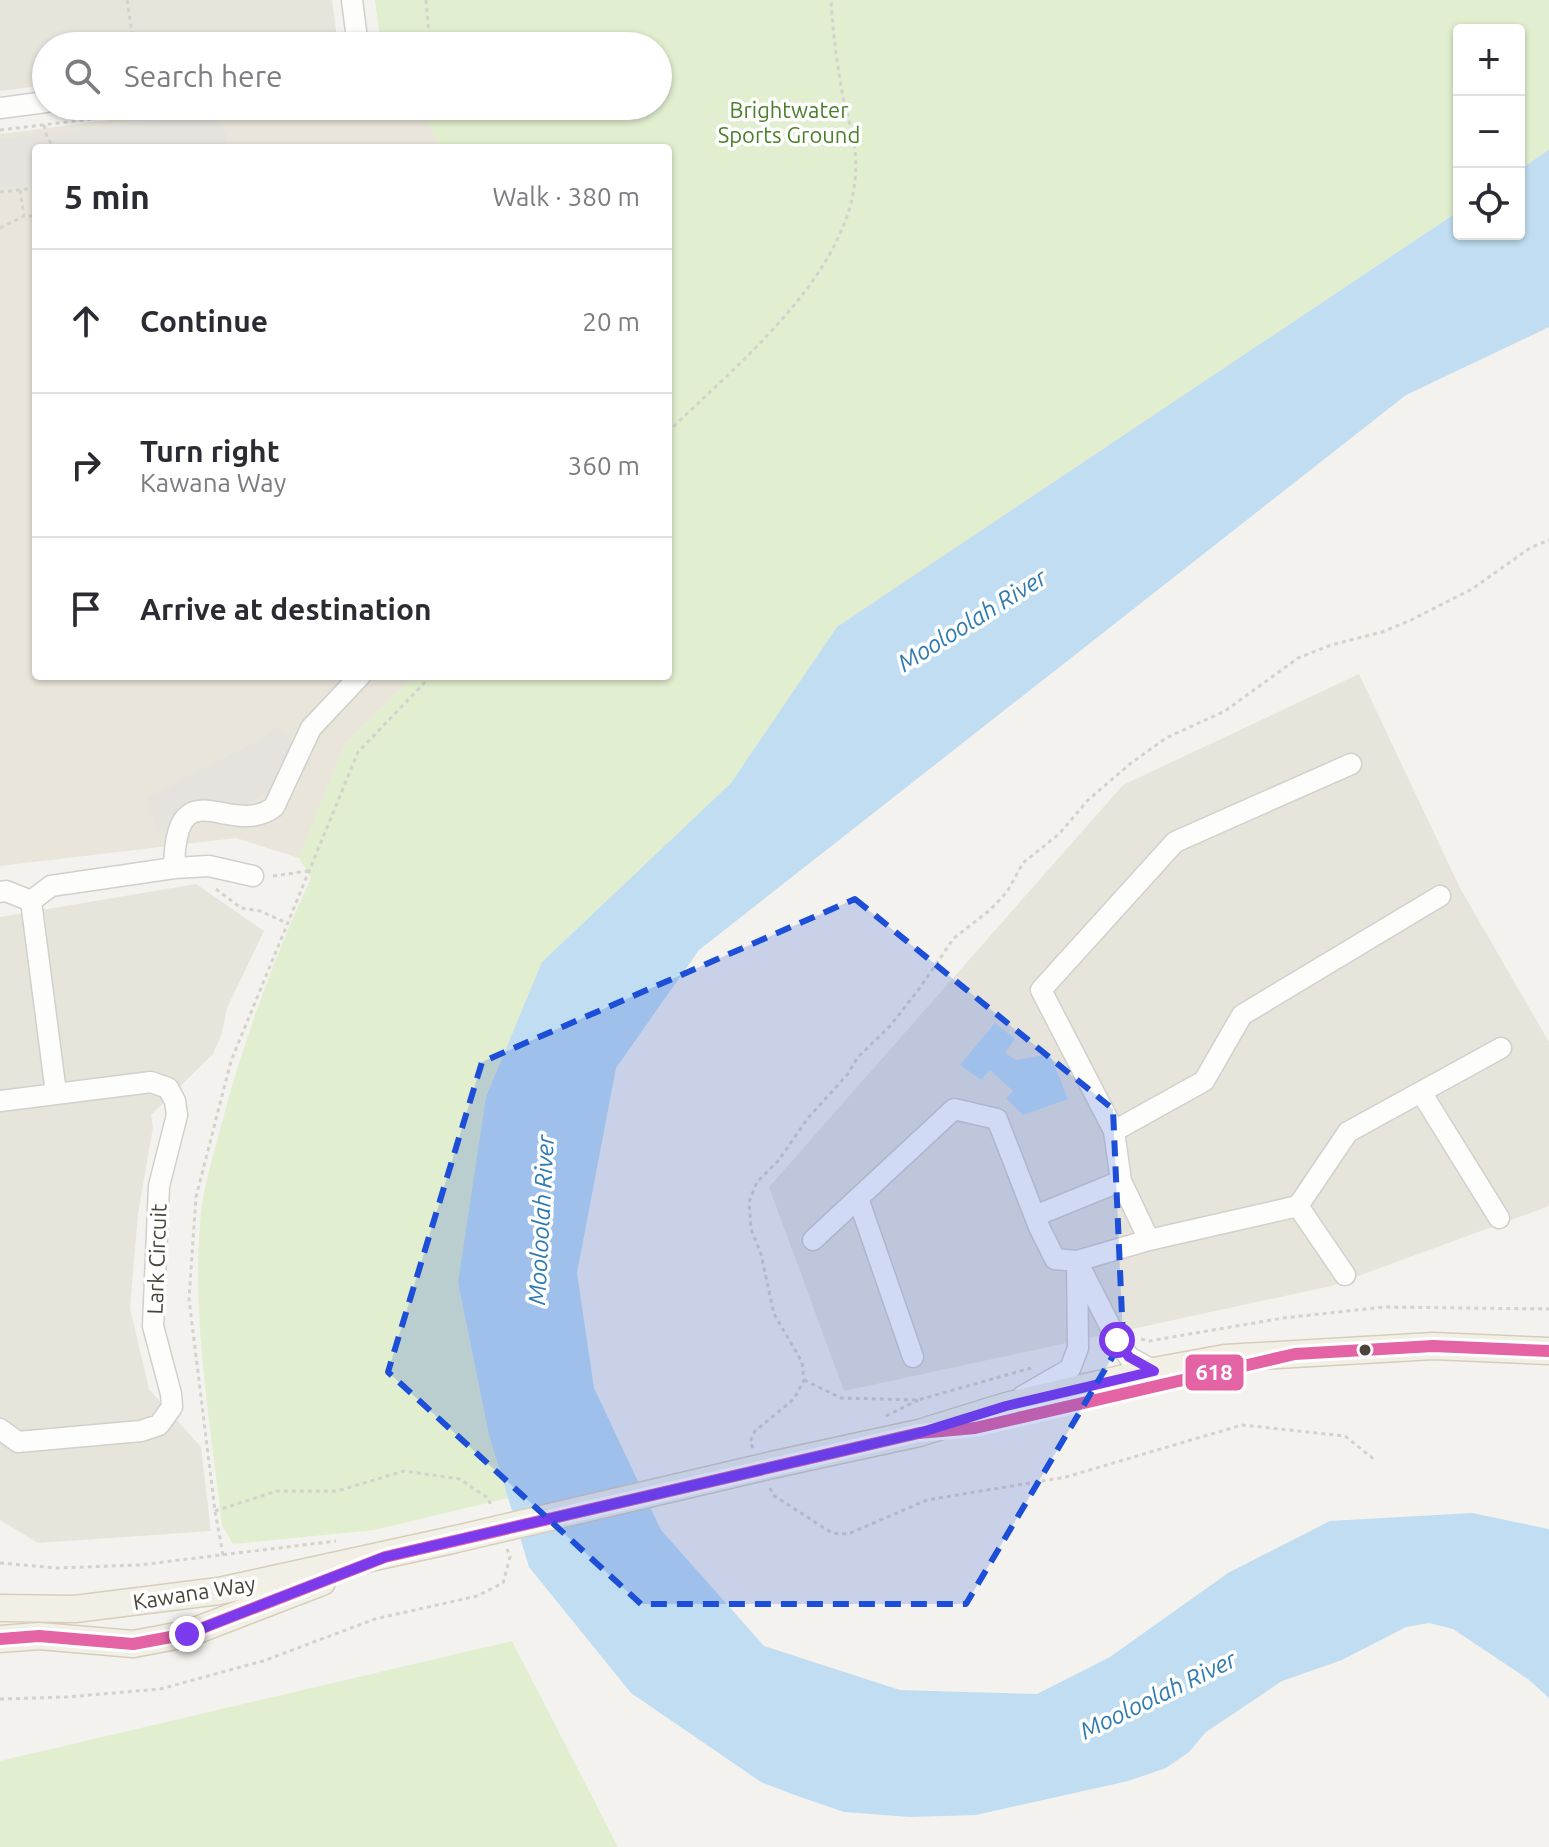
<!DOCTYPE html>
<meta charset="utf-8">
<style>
:root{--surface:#fff;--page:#f7f7f7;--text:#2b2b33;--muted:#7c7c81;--line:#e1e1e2}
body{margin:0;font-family:Ubuntu,sans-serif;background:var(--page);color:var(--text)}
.controls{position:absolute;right:24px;top:24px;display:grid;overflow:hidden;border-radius:8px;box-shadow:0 2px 6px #0004}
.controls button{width:72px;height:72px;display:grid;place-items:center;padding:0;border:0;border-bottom:2px solid var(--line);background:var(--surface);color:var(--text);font:40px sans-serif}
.stop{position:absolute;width:24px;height:24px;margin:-18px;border:6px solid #7c3aed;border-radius:50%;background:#fff}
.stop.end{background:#7c3aed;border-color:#fff;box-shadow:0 2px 8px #0008}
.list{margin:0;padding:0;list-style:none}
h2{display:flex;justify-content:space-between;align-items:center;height:104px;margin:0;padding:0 32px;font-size:34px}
h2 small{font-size:26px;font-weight:400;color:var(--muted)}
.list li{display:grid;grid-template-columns:52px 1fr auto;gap:24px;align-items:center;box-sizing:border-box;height:144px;padding:0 32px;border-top:2px solid var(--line)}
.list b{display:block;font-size:30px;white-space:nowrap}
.list p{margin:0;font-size:26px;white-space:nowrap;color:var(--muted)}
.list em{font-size:26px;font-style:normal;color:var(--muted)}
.icon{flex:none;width:44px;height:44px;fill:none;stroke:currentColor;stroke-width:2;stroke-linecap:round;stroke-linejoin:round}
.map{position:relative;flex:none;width:1549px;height:1847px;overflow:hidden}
.search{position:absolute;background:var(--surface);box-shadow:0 2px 6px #0004;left:32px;top:32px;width:640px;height:88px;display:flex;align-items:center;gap:20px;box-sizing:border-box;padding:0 28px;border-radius:44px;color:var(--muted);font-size:30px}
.panel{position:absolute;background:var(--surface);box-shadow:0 2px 6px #0004;left:32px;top:144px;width:640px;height:536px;border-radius:8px}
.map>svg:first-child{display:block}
.residential{fill:#e7e4dc}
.education{fill:#eae5da}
.green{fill:#e1eecf}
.parking{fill:#e6e3df}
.water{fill:#c0ddf1}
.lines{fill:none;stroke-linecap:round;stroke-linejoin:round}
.minor-casing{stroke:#d2d0cb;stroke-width:23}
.major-casing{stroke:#d6cebb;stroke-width:29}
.path{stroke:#d3d2cc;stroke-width:3;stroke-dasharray:4 4;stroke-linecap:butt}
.minor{stroke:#fdfdfc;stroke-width:20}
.major{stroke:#f2efe6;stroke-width:26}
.major-bridge-casing{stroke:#d6cebb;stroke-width:29;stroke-linecap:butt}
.major-bridge{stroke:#f2efe6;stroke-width:26}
.bus-1-casing{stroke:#fff;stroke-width:18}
.bus-1{stroke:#e463a4;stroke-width:12}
.route{stroke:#7c3aed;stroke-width:10}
.marked{fill:#1d4ed8;fill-opacity:0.2;stroke:#1d4ed8;stroke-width:6;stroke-dasharray:16 10;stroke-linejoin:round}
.bus-dot{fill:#4b4439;stroke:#fff;stroke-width:3}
.labels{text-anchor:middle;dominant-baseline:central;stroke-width:7;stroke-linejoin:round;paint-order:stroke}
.park-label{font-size:22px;fill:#4a7f2a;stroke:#fff}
.street-label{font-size:22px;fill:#4b4439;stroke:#fff}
.water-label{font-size:24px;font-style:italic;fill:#2e7ab2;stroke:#fff}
.line-badge{stroke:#fff;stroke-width:3}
.badge-label{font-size:22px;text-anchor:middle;font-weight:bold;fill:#fff}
</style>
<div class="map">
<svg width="1549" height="1847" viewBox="0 0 1549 1847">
<rect width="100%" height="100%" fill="#f4f2ee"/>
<path class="residential" d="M0,0H332L337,38L331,46H46V85L0,91Z
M1359,674L1460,888L1549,1042V1206L1331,1286L844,1391L769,1187L1123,785Z
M196,884L264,931L227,1008L222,1033L213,1054L151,1115L153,1127L138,1214L130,1308L149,1389L201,1447L211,1531L38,1543L0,1520V917Z"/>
<path class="education" d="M220,106H421L440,148H36V676H414L345,744L299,858L236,838L0,866V134Z"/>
<path class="green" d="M375,0H1549V150L1519,170V30H1459V211L838,627L731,783L542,962L458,1283L489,1435L508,1498L374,1530L233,1544L222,1525C211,1426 192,1323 200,1223C202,1193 211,1163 219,1134C241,1046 273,961 311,878L299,858L345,744L414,676H668V148H440L421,106H658V46H381Z
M512,1641L618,1847H0V1761Z"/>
<path class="parking" d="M213,114L228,137L224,148H36V184L0,189V139Z
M278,726L294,745L274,789L244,806L195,804L175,814L168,829L159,833L146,798L263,738Z"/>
<path class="water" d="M1549,150V327L1406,395L699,950L616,1068L577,1273L594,1388L661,1530L764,1646L900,1690L1037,1694L1110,1657L1228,1573L1330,1521L1472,1513L1549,1529V1698L1528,1679L1453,1629L1429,1623L1406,1627L1342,1660L1282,1681L1206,1732L1189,1752L1166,1768L1128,1781L976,1815L910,1817L844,1812L792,1794L761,1782L631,1693L529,1567L489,1435L458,1283L486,1097L542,962L731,783L837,627L1459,211V234H1519V170Z
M995,1023L1015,1039L1005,1053L1016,1060L1050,1054L1068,1099L1023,1115L1006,1098L1013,1091L990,1070L981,1080L960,1065Z"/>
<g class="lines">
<defs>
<path id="minor" d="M352,0L357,39L355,46
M0,108L46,102
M174,868C176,764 230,840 274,807L311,728L360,676
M0,892L6,891L31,901L51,886L174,868L209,866L253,876
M31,901L56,1093
M1421,1092L1499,1218
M0,1101L151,1082L168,1088L175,1101L177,1115L159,1186L153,1326L171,1394L172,1407L159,1425L141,1431L18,1442L0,1429
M1114,1131L1041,990L1175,842L1351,764
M1121,1181L1149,1240
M858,1198L913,1357
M1298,1206L1345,1275
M1035,1216L1121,1181L1114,1131L1204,1081L1242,1015L1440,896
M813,1240L954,1109L997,1119L1039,1227L1055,1259L1077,1261L1149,1240L1298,1206L1348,1132L1501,1048
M1023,1396L1070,1369L1078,1348L1077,1261L1117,1340L1129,1357L1154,1371"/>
<path id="major" d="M776,1464L919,1433L1006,1406L1154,1371L1225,1358L1433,1346L1549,1351
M0,1608L75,1609L219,1591L452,1540
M0,1639L39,1636L133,1644L187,1634L322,1582"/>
</defs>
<use href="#minor" class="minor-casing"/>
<use href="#major" class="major-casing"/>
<path class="path" d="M127,0L134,46
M426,0L430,46
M44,125L47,137L54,148
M0,130L101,118L155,106
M20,190L24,216
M0,192L36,188
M0,228L24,216H36
M668,432C739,362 867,262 855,151C853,133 847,115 843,97C837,65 833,33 831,0
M273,876L308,871
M216,889L241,908L260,911L287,923
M1141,1339L1149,1341L1283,1318L1384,1307L1549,1309
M804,1380L841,1398L918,1400L1031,1368
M886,1416L918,1400
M753,1448L750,1442L755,1431L794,1399L804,1380L802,1362L774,1314L761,1254L751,1229L749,1202L757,1182L778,1161L808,1118L847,1075L858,1057L890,1026L919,989L954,938L990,910L1007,892L1023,863L1060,833L1088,800L1131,763L1166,738L1225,711L1298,658L1331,645L1382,632L1409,621L1472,589L1530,548L1549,540
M770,1488L773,1495L832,1533L848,1534L927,1500L1066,1477L1242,1425L1345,1436L1376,1461
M215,1511L277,1491H337L404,1471L460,1479L488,1498L492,1508
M223,1555L215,1511L189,1299L196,1197L231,1061L358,752L431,676
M0,1563L57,1568L139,1565L336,1541
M0,1699L67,1697L160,1689L263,1661L375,1619L477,1596L503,1583L510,1557L507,1549"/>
<use href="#minor" class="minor"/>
<use href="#major" class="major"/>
<defs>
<path id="major-bridge" d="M452,1540L776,1464"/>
</defs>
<use href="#major-bridge" class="major-bridge-casing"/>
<use href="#major-bridge" class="major-bridge"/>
<defs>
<path id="bus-1" d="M0,1639L39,1636L133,1644L187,1634L385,1557L919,1433L975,1428L1295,1354L1433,1346L1549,1351"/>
</defs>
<use href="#bus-1" class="bus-1-casing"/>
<use href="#bus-1" class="bus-1"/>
</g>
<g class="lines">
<path class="route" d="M187,1634L385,1557L919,1433L1006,1406L1154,1371L1129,1357L1117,1340"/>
</g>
<path class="marked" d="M855,899L1113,1109L1123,1339L966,1604H641L388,1372L482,1062Z"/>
<circle class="bus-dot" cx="1365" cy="1350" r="7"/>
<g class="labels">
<g class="park-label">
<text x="789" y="109">Brightwater<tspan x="789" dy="25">Sports Ground</tspan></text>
</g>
<g class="street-label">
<text transform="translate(156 1259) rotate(-88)">Lark Circuit</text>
<text transform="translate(194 1592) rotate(-9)">Kawana Way</text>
</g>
<g class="water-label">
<text transform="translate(972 620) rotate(-32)">Mooloolah River</text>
<text transform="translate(541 1220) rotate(-87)">Mooloolah River</text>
<text transform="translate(1158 1695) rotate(-26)">Mooloolah River</text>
</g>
</g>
<rect class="line-badge" x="1184" y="1353" width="61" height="39" rx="8" fill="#e463a4"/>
<g class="badge-label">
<text x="1214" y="1380">618</text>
</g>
</svg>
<div class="controls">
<button>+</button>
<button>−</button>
<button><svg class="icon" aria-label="locate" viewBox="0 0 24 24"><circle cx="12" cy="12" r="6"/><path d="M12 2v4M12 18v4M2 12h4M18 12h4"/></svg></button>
</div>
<div class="stop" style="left:1117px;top:1340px"></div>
<div class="stop end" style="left:187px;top:1634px"></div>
<div class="search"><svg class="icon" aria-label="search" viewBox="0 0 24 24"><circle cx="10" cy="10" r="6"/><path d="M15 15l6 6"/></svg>Search here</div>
<section class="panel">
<h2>5 min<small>Walk · 380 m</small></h2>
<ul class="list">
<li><svg class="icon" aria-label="ahead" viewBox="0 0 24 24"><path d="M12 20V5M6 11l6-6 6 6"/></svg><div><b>Continue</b></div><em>20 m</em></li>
<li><svg class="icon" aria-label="right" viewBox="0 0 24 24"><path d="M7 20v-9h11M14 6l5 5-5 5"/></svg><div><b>Turn right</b><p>Kawana Way</p></div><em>360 m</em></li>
<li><svg class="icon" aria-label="arrive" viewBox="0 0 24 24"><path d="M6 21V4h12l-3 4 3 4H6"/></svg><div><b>Arrive at destination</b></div></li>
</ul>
</section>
</div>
